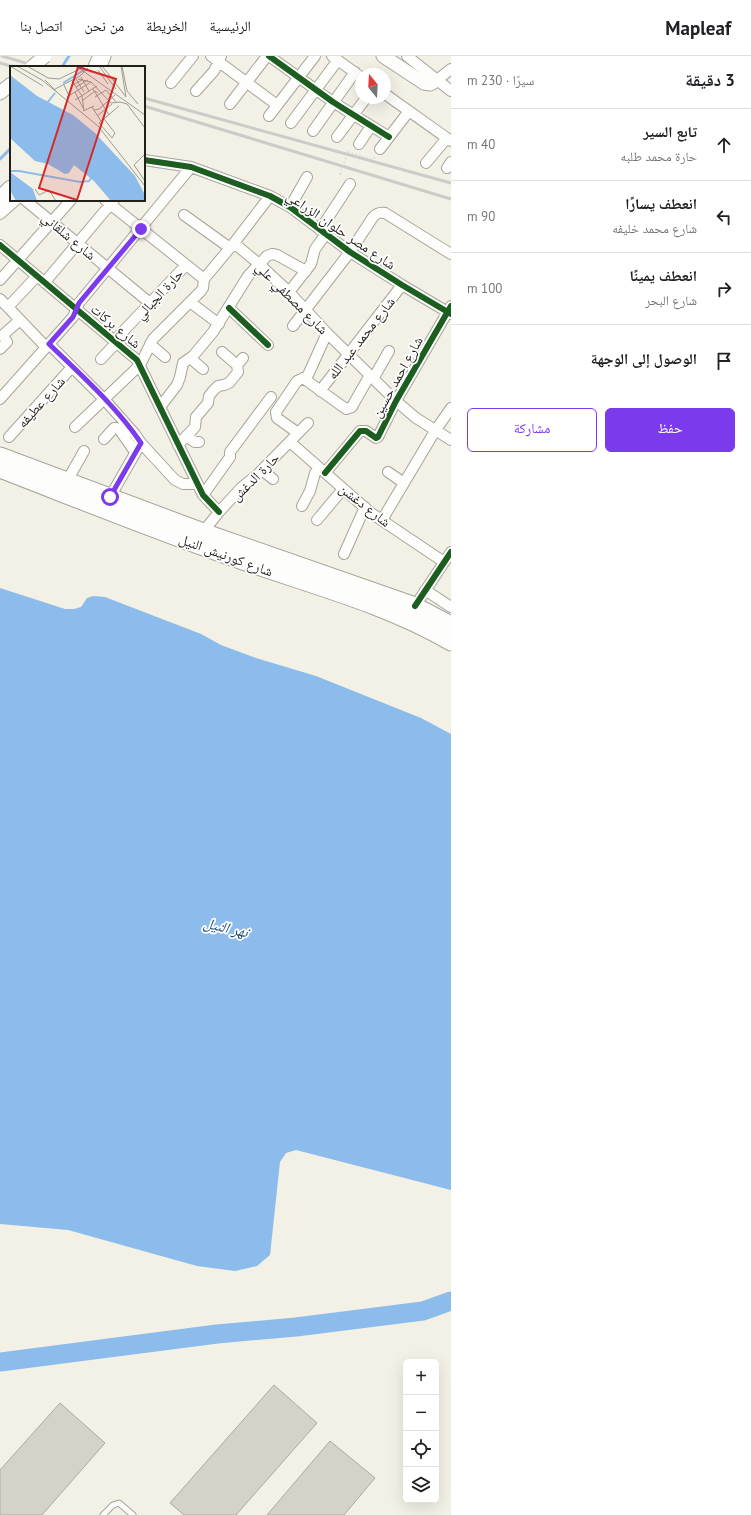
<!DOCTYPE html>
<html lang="ar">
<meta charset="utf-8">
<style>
:root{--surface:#fff;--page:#f6f6f6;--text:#202124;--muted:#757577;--line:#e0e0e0;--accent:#7c3aed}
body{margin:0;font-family:"PT Sans","Noto Naskh Arabic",sans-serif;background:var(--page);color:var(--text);direction:rtl}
.controls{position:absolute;right:12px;bottom:12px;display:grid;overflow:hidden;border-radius:6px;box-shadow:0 4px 16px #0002}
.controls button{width:36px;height:36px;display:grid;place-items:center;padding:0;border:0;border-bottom:1px solid var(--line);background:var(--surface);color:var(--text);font:20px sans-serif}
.compass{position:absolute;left:355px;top:12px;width:36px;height:36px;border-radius:50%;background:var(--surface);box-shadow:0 4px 16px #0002;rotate:342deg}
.stop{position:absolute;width:12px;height:12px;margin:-9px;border:3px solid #7c3aed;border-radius:50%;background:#fff}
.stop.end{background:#7c3aed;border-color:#fff;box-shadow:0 1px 4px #0008}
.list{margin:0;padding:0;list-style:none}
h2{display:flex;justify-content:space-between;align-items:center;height:52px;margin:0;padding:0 16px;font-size:17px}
h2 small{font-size:13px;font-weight:400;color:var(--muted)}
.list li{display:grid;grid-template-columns:26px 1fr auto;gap:12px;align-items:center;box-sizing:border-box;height:72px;padding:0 16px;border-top:1px solid var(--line)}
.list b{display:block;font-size:15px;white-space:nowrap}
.list p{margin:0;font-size:13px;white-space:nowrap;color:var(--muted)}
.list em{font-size:13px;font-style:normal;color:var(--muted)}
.actions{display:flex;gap:8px;padding:12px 16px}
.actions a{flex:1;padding:9px 0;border:1px solid var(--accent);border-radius:6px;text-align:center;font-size:14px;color:var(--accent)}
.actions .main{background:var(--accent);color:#fff}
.icon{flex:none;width:22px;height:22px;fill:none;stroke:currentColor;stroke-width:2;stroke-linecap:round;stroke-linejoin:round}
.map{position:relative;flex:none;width:451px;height:1459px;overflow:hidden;direction:ltr}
header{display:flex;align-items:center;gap:24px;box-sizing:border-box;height:56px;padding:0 20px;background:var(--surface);border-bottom:1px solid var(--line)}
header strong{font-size:19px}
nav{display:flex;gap:22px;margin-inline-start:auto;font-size:14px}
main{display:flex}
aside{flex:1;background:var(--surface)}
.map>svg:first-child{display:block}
.water{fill:#8bbceb}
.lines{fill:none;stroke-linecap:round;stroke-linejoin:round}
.stream{stroke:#8bbceb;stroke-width:3}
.river{stroke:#8bbceb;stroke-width:19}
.building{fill:#d5d2c9;stroke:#aca9a1}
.lane-casing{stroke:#a6a49b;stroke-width:7}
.street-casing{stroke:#a6a49b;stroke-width:12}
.secondary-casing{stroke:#a6a49b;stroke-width:15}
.highway-casing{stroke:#a6a49b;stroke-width:19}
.path{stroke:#d4d3d0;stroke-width:2;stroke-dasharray:1 3;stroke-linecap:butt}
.lane{stroke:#fdfdfb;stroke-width:5}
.street{stroke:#fdfdfb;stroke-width:10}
.secondary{stroke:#fdfdfb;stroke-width:13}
.highway{stroke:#fdfdfb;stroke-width:17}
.rail{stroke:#cccbc8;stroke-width:3}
.secondary-bridge-casing{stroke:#a6a49b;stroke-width:15;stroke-linecap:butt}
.path-bridge{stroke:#d4d3d0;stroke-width:2;stroke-dasharray:1 3;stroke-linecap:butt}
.secondary-bridge{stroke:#fdfdfb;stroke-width:13}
.cycleway-casing{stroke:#fff;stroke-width:8}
.cycleway{stroke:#1b5e20;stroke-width:6}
.route{stroke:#7c3aed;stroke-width:5}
.labels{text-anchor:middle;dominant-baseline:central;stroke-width:3.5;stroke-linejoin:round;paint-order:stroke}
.street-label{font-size:14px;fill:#221f18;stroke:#fff}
.water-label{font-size:15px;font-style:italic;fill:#1e507e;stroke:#fff}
.inset-river{fill:none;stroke:#8bbceb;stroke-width:2}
.inset-road{fill:none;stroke:#9f9c93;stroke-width:1}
.view{fill:#d62828;fill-opacity:0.15;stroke:#d62828;stroke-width:2}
.inset-edge{fill:none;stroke:#221f18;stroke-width:2}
</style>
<header>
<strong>Mapleaf</strong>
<nav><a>الرئيسية</a><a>الخريطة</a><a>من نحن</a><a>اتصل بنا</a></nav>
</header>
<main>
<aside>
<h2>3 دقيقة<small>سيرًا · 230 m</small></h2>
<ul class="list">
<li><svg class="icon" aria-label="ahead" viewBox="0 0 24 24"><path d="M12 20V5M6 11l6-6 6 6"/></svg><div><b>تابع السير</b><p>حارة محمد طلبه</p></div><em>40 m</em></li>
<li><svg class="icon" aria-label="left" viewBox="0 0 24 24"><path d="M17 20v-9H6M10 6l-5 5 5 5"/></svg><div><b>انعطف يسارًا</b><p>شارع محمد خليفه</p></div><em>90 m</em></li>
<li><svg class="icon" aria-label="right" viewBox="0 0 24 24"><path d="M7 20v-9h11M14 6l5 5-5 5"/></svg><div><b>انعطف يمينًا</b><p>شارع البحر</p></div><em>100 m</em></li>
<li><svg class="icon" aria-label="arrive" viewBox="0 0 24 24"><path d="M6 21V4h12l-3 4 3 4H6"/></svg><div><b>الوصول إلى الوجهة</b></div></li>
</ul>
<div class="actions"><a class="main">حفظ</a><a>مشاركة</a></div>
</aside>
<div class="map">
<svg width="451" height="1459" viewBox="0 0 451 1459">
<rect width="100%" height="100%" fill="#f3f0e5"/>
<path class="water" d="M0,532L65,553H74L81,551L87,542L93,540L105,541L201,578L221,589L256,602L316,620L421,662L451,678V1134L296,1094L286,1097L280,1106L270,1199L257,1210L235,1215L197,1210L68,1174L0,1168Z"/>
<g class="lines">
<path class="stream" d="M62,11L69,0
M0,103L11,92"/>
<path class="river" d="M0,1306L217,1278L296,1271L423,1255L451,1245"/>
</g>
<path class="building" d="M274,1329L317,1367L236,1459H184L170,1447Z
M60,1347L105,1387L42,1459H0V1414Z
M330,1385L375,1422L344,1459H267Z"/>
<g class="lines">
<defs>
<path id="lane" d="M103,1459L113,1449L119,1447L133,1459"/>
<path id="street" d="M211,0L277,49
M269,0L333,46L389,81
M332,0L361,21
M407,0L451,35
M437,24L451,13
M171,27L193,0
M196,35L214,15L221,0
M385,38L451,85
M230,48L267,0
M269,60L315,0
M291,67L338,4
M313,75L355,16
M337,81L366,42
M359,88L371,70
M380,93L409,55
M144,104L191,111L270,140L290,151L350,196L402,229L451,258
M426,107L447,82
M447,112L451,106
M25,144L150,247
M105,144L204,223
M290,151L307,121
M0,158L16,144
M184,159L230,192
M320,174L350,128
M234,187L259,208L289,236L327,277L396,345L416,362L451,384
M0,189L137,304L203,439L219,456
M204,223L234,187L270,140
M0,224L71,144
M45,226L114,144
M289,236L311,208L315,193L326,178
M0,243L46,291
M190,246L219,268
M8,251L37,220
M229,252L268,289
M293,270L350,196L373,161C377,157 380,156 385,157L451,198
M115,284L186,209
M49,288L104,343L135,378L141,387L175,424L183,428H197
M150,288L165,301
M0,293L7,286L4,281V278L20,264
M222,296L237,309
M190,302L203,313
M101,303L117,286
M303,322L346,353L352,351L354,347L370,319
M373,323L389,295
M320,335L402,229
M0,343L73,261L79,247L191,111
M160,351L177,329L180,321L183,307L193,300L213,276L248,220L267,200L272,198L277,199L306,215
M75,371L140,309L153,283L201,235L203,232L204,223
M298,377L277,362L276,356L297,325L306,321L308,319L327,277
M186,380L195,386H199
M9,381L72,311
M104,383L114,372H116L119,373L135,396
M290,386L371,457L444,506
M178,389L195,371L196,361L208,347L209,340L213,335L218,330L224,329L229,327L238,316L237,309L243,302
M262,414L273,423
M388,416L404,427
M325,417L360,375H366L376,382L378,381L396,345L451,250
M67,425L84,395
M203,439L230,401V396L271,341
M110,441L141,387
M302,450L310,435L315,417L319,412
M317,464L343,433
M382,464L435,375L451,352
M203,476L219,456L241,432L257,419L308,367
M344,498L365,451
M425,534L451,551
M415,550L451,496"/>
<path id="secondary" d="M383,0L424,27L430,28L437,24
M0,37L11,28"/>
<path id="highway" d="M97,11L102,0
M0,144L11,133
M0,400L203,476L415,550L451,569
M0,413C80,444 159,476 240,504C311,529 386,548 451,586"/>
</defs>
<use href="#lane" class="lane-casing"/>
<use href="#street" class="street-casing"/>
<use href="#secondary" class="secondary-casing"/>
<use href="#highway" class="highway-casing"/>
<path class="path" d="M348,96L372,104L375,101
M340,118L344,119"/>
<use href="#lane" class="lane"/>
<use href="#street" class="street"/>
<use href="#secondary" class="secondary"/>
<use href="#highway" class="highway"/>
<path class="rail" d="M2,0L39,11
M0,7L14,11
M144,42L451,127
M144,50L451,143"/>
<defs>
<path id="secondary-bridge" d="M32,11L45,0"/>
</defs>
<use href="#secondary-bridge" class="secondary-bridge-casing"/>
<path class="path-bridge" d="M340,118L348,96"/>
<use href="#secondary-bridge" class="secondary-bridge"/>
<defs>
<path id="cycleway" d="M269,0L333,46L389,81
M144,104L191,111L270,140L290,151L350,196L402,229L451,258
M0,189L137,304L203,439L219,456
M229,252L268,289
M325,417L360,375H366L376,382L378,381L396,345L451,250
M415,550L451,496"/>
</defs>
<use href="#cycleway" class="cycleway-casing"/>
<use href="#cycleway" class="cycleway"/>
</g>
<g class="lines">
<path class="route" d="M110,441L141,387C116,350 80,318 49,288L73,261L79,247L141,173"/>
</g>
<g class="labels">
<g class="street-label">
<text transform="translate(341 174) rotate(34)">شارع مصر حلوان الزراعي</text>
<text transform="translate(69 180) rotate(40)">شارع شلقاني</text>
<text transform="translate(159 238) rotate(-47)">حارة الجبالي</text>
<text transform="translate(292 242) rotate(45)">شارع مصطفي علي</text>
<text transform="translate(116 270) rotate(40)">شارع بركات</text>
<text transform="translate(361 282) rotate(-52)">شارع محمد عبد الله</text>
<text transform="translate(397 321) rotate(-61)">شارع احمد حسين</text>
<text transform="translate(41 346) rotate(-48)">شارع عطيفه</text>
<text transform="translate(255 421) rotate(-45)">حارة الدغش</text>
<text transform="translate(365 449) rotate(38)">شارع دغشن</text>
<text transform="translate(226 499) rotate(20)">شارع كورنيش النيل</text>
</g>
<g class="water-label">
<text transform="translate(226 871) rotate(13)">نهر النيل</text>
</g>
</g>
<g transform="translate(10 10)">
<rect width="135" height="135" fill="#f3f0e5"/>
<path d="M0,9L27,30L63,49L85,67L125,110L135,129V135H101L84,115L64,99L59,107L55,108L38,98L25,95L0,72ZM0,106L23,123L27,135H6L0,124Z" fill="#8bbceb"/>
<path class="inset-river" d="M53,17L74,4M37,37L45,27M0,105H9L70,116L79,115L82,111"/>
<path class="inset-road" d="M0,0L33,20M7,0L32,14L88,60L135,120M17,0L38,12L49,13M66,0L135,49M89,0L106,23M92,0L104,15M111,0L116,31M112,0L117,25L128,38M88,4L98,18M71,11L79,25M49,13L76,0M66,13L74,26M68,13L81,16L101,37L110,36L117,38L135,62M35,14L47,26M103,14L116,31M62,15L72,30L74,45M54,19L59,30M61,20L72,14M66,21L78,14M45,23L70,10L78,2M83,23L99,49M65,26L73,42M57,31L81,16M85,31L96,24L106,36M65,34L87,20M72,35L85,25L88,27M82,41L91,55M84,44L89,43L105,29M73,45L84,40M87,50L102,38M89,57L102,72L105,67L94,53M89,57L109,40M124,99L135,115M124,99L135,88M25,123L29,129L39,124L46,135"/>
<path class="view" d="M68,1L106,13L67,134L29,122Z"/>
<rect width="135" height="135" class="inset-edge"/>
</g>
</svg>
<div class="controls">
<button>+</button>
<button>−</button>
<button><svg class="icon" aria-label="locate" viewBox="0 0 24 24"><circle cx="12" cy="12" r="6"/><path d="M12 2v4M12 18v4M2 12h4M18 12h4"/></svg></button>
<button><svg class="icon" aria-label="layers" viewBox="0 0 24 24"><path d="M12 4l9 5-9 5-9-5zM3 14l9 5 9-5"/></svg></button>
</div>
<svg class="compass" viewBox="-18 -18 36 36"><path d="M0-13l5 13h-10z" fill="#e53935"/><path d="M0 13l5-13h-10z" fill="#757577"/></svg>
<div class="stop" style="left:110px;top:441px"></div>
<div class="stop end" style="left:141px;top:173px"></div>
</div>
</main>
